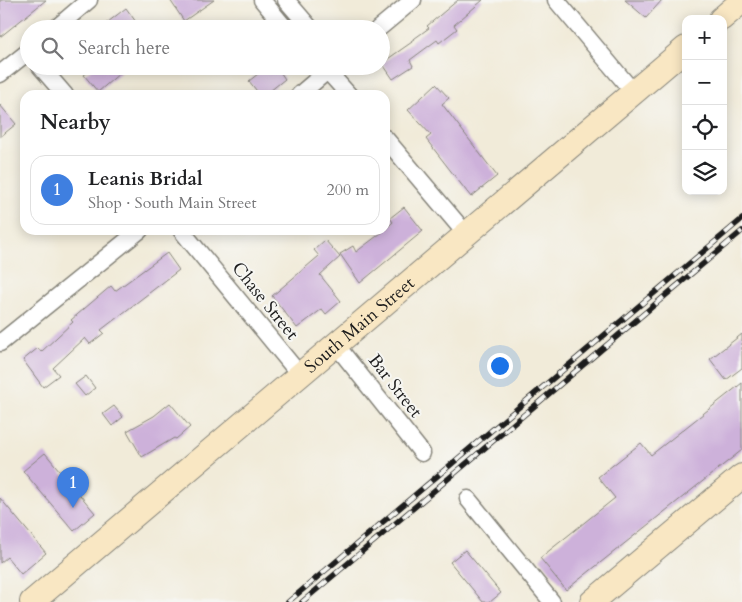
<!DOCTYPE html>
<meta charset="utf-8">
<style>
:root{--surface:#fff;--page:#f6f6f6;--text:#202124;--muted:#757577;--line:#e0e0e0;--accent:#b5179e}
body{margin:0;font-family:Cardo,serif;background:var(--page);color:var(--text)}
.controls{position:absolute;right:15px;top:15px;display:grid;overflow:hidden;border-radius:10px;box-shadow:0 2px 12px #0003}
.controls button{width:45px;height:45px;display:grid;place-items:center;padding:0;border:0;border-bottom:1px solid var(--line);background:var(--surface);color:var(--text);font:25px sans-serif}
.you{position:absolute;left:499px;top:365px;width:18px;height:18px;margin:-12px;border:4px solid #fff;border-radius:50%;background:#1a73e8;box-shadow:0 0 0 8px #1a73e833}
.badge{display:grid;place-items:center;width:32px;height:32px;border-radius:50%;background:var(--accent);color:#fff;font-size:16px;font-weight:700}
.pin{position:absolute;translate:-50% -41px;filter:drop-shadow(0 1px 2px #0008)}
.pin::after{content:'';position:absolute;top:26px;width:18px;height:15px;background:inherit;clip-path:polygon(0 0,100% 0,50% 100%)}
.list{margin:0;padding:0;list-style:none}
h2{display:flex;justify-content:space-between;align-items:center;height:65px;margin:0;padding:0 20px;font-size:21px}
h2 small{font-size:16px;font-weight:400;color:var(--muted)}
.list li{display:grid;grid-template-columns:32px 1fr auto;gap:15px;align-items:center;box-sizing:border-box;height:70px;margin:0 10px 10px;padding:0 10px;border:1px solid var(--line);border-radius:15px}
.list b{display:block;font-size:19px;white-space:nowrap}
.list p{margin:0;font-size:16px;white-space:nowrap;color:var(--muted)}
.list em{font-size:16px;font-style:normal;color:var(--muted)}
.icon{flex:none;width:28px;height:28px;fill:none;stroke:currentColor;stroke-width:2;stroke-linecap:round;stroke-linejoin:round}
.map{position:relative;flex:none;width:742px;height:602px;overflow:hidden}
.search{position:absolute;background:var(--surface);box-shadow:0 2px 12px #0003;left:20px;top:20px;width:370px;height:55px;display:flex;align-items:center;gap:12px;box-sizing:border-box;padding:0 18px;border-radius:28px;color:var(--muted);font-size:19px}
.panel{position:absolute;background:var(--surface);box-shadow:0 2px 12px #0003;left:20px;top:90px;width:370px;height:145px;border-radius:15px}
.map>svg:first-child{display:block}
.building{fill:#cdb1da}
.lines{fill:none;stroke-linecap:round;stroke-linejoin:round}
.street-casing{stroke:#86847a;stroke-width:19}
.secondary-casing{stroke:#86847a;stroke-width:26}
.street{stroke:#fff;stroke-width:16}
.secondary{stroke:#f9e7c3;stroke-width:24}
.rail-casing{stroke:#1c1c1c;stroke-width:5.5}
.rail{stroke:#f6f6f2;stroke-width:4;stroke-dasharray:11;stroke-linecap:butt}
.labels{text-anchor:middle;dominant-baseline:central;stroke-width:4;stroke-linejoin:round;paint-order:stroke}
.street-label{font-size:18px;fill:#1c1c1c;stroke:#f6f6f2}
</style>
<div class="map">
<svg width="742" height="602" viewBox="0 0 742 602">
<rect width="100%" height="100%" fill="#f6f6f2"/>
<filter id="ink" filterUnits="userSpaceOnUse"><feTurbulence type="fractalNoise" baseFrequency=".02" numOctaves="2"/><feDisplacementMap in="SourceGraphic" scale="10" xChannelSelector="R" yChannelSelector="G"/><feConvolveMatrix kernelMatrix="1 2 1 2 8 2 1 2 1" color-interpolation-filters="sRGB"/></filter>
<filter id="wash" filterUnits="userSpaceOnUse"><feTurbulence type="fractalNoise" baseFrequency=".0096" numOctaves="4" result="noise"/><feDisplacementMap in="SourceGraphic" scale="20" xChannelSelector="R" yChannelSelector="G"/><feGaussianBlur stdDeviation="1.12" result="paint"/><feColorMatrix in="noise" values="0 0 0 0 0 0 0 0 0 0 0 0 0 0 0 0 0 1.4 0 .05"/><feComposite in="paint" operator="in"/></filter>
<g filter="url(#wash)">
<rect width="100%" height="100%" fill="#f1ebd9"/>
<g id="blocks">
<path class="building" d="M0,0H46L0,37Z
M170,0H214L184,21Z
M458,0H483L454,25L457,29L439,43L437,40L410,60L413,66L393,79L382,63L412,42L411,41L429,28L427,26Z
M625,0H662L646,18Z
M126,8L141,29H99Z
M95,66H128L98,92L84,75Z
M268,66H276L285,79L265,95H260L249,81Z
M436,84L449,98L442,104L497,176L471,197L426,139L431,135L408,110Z
M0,105L16,124L0,137Z
M404,207L423,231L360,283L340,254L353,246L356,252L385,230L393,222L390,218Z
M325,240L340,257L320,275L341,301L326,314L322,309L297,328L272,296L319,256L314,250Z
M167,253L179,270L101,330L104,333L90,344L85,338L53,368L59,375L43,387L23,360L38,348L41,352L73,322L71,320L111,286L115,291Z
M742,334V368L726,380L710,359Z
M86,376L95,388L85,396L75,384Z
M742,383V450L566,590L540,558L615,498L598,477L641,443L651,455Z
M170,403L190,427L176,439L174,438L142,457L127,431L154,416Z
M114,406L123,417L112,426L103,414Z
M45,453L95,513L74,531L23,471Z
M0,498L46,553L21,574L7,557L0,563Z
M465,550L501,593L490,602H483L450,562Z"/>
</g>
</g>
<g filter="url(#ink)">
<use href="#blocks" fill-opacity="0" stroke="#86847a" stroke-width="1"/>
<g class="lines">
<defs>
<path id="street" d="M262,0L286,29
M286,0L311,29
M556,0L634,93
M55,29L89,0
M378,29L413,0
M40,66L65,95
M323,66L349,95
M0,74L29,51
M299,95L333,66
M385,138L466,234
M181,230L300,375
M0,343L140,230
M336,345L422,453
M468,499L552,602"/>
<g id="secondary">
<path d="M721,19L742,1"/>
<path id="s1" d="M32,602L686,48"/>
<path d="M592,602L742,476"/>
</g>
</defs>
<use href="#street" class="street-casing"/>
<use href="#secondary" class="secondary-casing"/>
<use href="#street" class="street"/>
<use href="#secondary" class="secondary"/>
<defs>
<path id="rail" d="M288,602L742,219
M302,602L742,231"/>
</defs>
<use href="#rail" class="rail-casing"/>
<use href="#rail" class="rail"/>
</g>
</g>
<g class="labels">
<g class="street-label">
<text transform="translate(265 301) rotate(51)">Chase Street</text>
<text stroke="none"><textPath href="#s1" startOffset="429">South Main Street</textPath></text>
<text transform="translate(395 386) rotate(52)">Bar Street</text>
</g>
</g>
</svg>
<div class="controls">
<button>+</button>
<button>−</button>
<button><svg class="icon" aria-label="locate" viewBox="0 0 24 24"><circle cx="12" cy="12" r="6"/><path d="M12 2v4M12 18v4M2 12h4M18 12h4"/></svg></button>
<button><svg class="icon" aria-label="layers" viewBox="0 0 24 24"><path d="M12 4l9 5-9 5-9-5zM3 14l9 5 9-5"/></svg></button>
</div>
<div class="you"></div>
<div class="pin badge" style="left:73px;top:508px;background:#3f7fe0">1</div>
<div class="search"><svg class="icon" aria-label="search" viewBox="0 0 24 24"><circle cx="10" cy="10" r="6"/><path d="M15 15l6 6"/></svg>Search here</div>
<section class="panel">
<h2>Nearby<small></small></h2>
<ul class="list">
<li><span class="badge" style="background:#3f7fe0">1</span><div><b>Leanis Bridal</b><p>Shop · South Main Street</p></div><em>200 m</em></li>
</ul>
</section>
</div>
